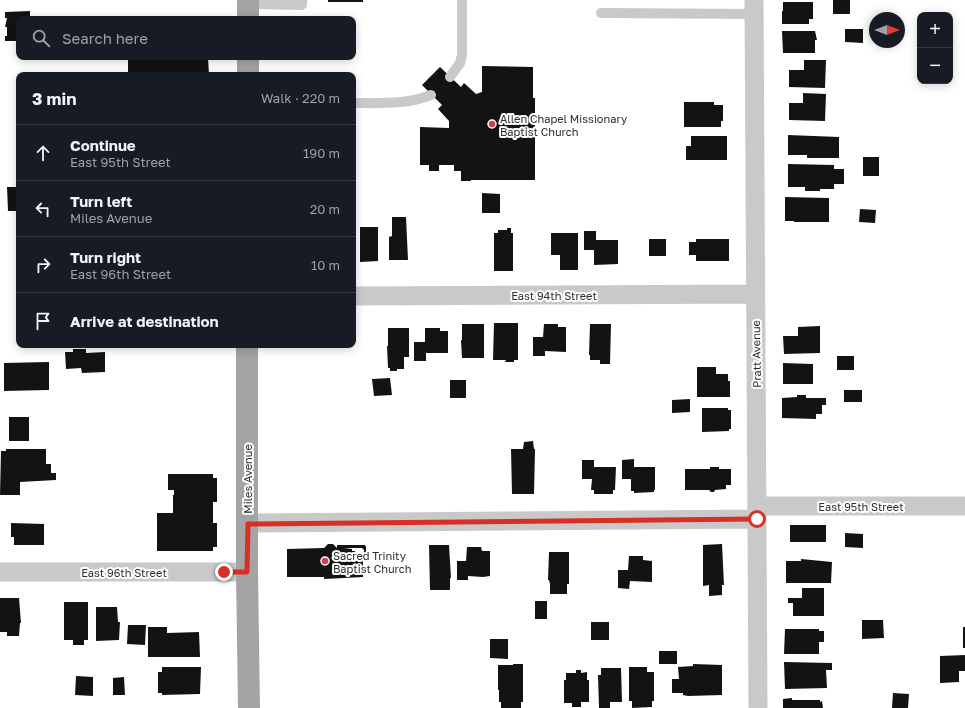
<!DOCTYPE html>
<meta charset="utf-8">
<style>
:root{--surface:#171b24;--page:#20242c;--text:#f1f3f6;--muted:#9ea1a6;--line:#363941}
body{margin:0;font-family:"Golos Text",sans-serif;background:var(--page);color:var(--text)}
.controls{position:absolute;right:12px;top:12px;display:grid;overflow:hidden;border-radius:8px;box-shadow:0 2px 10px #0003}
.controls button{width:36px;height:36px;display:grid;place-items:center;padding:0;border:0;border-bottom:1px solid var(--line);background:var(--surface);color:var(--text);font:20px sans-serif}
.compass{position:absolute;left:869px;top:12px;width:36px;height:36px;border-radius:50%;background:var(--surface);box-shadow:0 2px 10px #0003;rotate:90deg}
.stop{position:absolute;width:12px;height:12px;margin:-9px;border:3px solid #d93025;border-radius:50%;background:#fff}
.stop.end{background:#d93025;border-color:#fff;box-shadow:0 1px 4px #0008}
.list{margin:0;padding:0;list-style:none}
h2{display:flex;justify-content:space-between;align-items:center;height:52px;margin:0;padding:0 16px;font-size:17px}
h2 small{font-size:13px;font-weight:400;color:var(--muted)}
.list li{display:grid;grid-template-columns:26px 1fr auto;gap:12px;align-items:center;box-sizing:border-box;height:56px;padding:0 16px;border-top:1px solid var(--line)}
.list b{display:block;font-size:15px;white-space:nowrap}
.list p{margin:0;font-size:13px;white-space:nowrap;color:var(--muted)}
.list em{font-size:13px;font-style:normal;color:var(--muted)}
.icon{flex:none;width:22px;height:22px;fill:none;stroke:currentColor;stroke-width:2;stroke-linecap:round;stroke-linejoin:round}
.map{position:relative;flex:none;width:965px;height:708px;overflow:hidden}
.search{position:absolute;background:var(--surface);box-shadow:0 2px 10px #0003;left:16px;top:16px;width:340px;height:44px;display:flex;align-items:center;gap:10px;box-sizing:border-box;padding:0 14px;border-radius:8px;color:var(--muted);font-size:15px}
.panel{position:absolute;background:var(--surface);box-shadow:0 2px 10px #0003;left:16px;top:72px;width:340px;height:276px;border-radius:8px}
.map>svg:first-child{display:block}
.building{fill:#131313}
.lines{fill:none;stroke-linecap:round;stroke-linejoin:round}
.lane{stroke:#c9c9c9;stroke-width:10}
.street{stroke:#c9c9c9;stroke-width:19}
.primary{stroke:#a4a4a4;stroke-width:22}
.route{stroke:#d93025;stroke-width:5}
.poi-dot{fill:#d93954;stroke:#fff;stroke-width:1.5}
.labels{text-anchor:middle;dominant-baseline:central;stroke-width:4;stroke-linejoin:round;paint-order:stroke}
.poi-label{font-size:11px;fill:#2c2c2c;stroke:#fff;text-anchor:start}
.street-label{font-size:11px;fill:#2c2c2c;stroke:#fff}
</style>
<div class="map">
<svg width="965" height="708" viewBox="0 0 965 708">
<rect width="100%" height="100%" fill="#fff"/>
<path class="building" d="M328,0H363V2H328Z
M833,0H850V14H833Z
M783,2H813V19H809V24H782V11H783Z
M30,11V19H19V41H5V36H7V27H5L7,18H5V12Z
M845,29H863V43L845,42Z
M782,31H815L817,40H815V53H783Z
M128,57H208L209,75H128Z
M804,60H826L825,88L789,87V70H804Z
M482,66L533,67V98H535V180H471V181H461V171H454V165H439V171H429V165H420V127L449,128V121L438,109L442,105L422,85L440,67L461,87L464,83L476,94L482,92Z
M803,93L826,94L825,121L789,120V103H803Z
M684,102H714V105H723V121H721V127H684Z
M788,135L839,137V158H807V155H788Z
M691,136H727V160H686V146H691Z
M863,157H879V176H863Z
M788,164L834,165V169H844V184H834V189H820V191H805V187H788Z
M7,187H19V211H8Z
M482,193L500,194V213H482Z
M785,197L829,198V222H794V221H785Z
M860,209L876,210L875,223L859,222Z
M392,217H406L408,260H389V237L392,236Z
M360,227H378V261L360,262Z
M507,228H511V233H513V271H494V233H498V230H507Z
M584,231H596V240H618V264L594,265V250H584Z
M551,233H578V270H560V255H551Z
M649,239H666V256H649Z
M696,239H729V261H696V255H689V242H696Z
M494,323H518V360H514V362H505L506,360H493Z
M462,324H484V358H462L461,340H462Z
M544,324H558V327H566V352L545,351V356H533V337H543Z
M590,324H611L610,364H600V360H590V355H589Z
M820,326V353L784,354L783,336H798V327Z
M388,328H409V357H404V369H397V371H390V368H388L387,346H388Z
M425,328H440V331H448V353H426V361H414V342H425Z
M73,349H86V353L105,352V372L82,373L81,368L66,369L65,352H73Z
M837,356H854V370H837Z
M49,362V390L4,391V363Z
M783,363L813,364V384H783Z
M697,367H716V374H728V381H730V397H697Z
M390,378L392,395L374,396L372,379Z
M450,380H466V398H450Z
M844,390H862V402H844Z
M797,395H806V398H826V405H822V414H816V419L782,418V398L797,397Z
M690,399V412L672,413V400Z
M702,408H728V410H731V429H729V431L702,432Z
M9,417H29V441H9Z
M533,441L534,449H535L534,494H512L511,449H523L524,442Z
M6,449H46V464H51V473H56V480L20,482V495H0L1,451H6Z
M634,459V467H655V490H654V492L634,493V491H631V479H622V460Z
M582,460H594V467H616L615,490H613V494H594V490H591L592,479H582Z
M710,467H719V469H731V485H726V489L715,490L714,492H711L709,490H685V469H710Z
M168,474H213V478H217V502H213V523H217V547H213V551H157V513H173V495H174V490H168Z
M11,523L44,524V545H14V537H11Z
M790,525H826V542H790Z
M845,533L863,534V548L845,547Z
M328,544H333L337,548V545H365L366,547V562H364V550L362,548H344L352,549V551H355V561H363V577L324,579V577H287V549L324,548Z
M722,544L724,585H722V595L709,596V585L703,586V545Z
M429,545H449L451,578H450V590H430Z
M467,547H481L482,551H490V576L483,577L468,576V580H457V561H466Z
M549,552H569V584H567V594H550V584L549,580H548Z
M629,556H643V560L652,561V582L630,581L629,589L618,588V570H628Z
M801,559L832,562L831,583H786V561H801Z
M802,588H824V616H793V603H788V598H802Z
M0,598H19L21,623H20L19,636H7V632H0Z
M535,601H547V619H535Z
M64,602H88V640H84V645H73V640H64Z
M96,607H117L118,622H120L119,640L96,641Z
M862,620H883L884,638L862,639Z
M591,622H609V640H591Z
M128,625H146L145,645L127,644Z
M148,627H167V633L199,632L200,657H148Z
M963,627H965V648H963Z
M785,629H819V631H824V642H819V654H784Z
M490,639H508V659L490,658Z
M659,651H677V664H659Z
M965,655V671H959V682L940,683V656Z
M784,662L832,663V670H826L827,688L785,689Z
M513,664H523V702H521V708H501V702H499V690H498V665H513Z
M693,664L722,665V695L688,696L683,695V693H672V679H679L678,667L693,666Z
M162,667H201L200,694L162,695V693H158V672H162Z
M629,667H647V672H654V701H652V707L632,708V701H629Z
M601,668H621L622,702H610V708H599L598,675H601Z
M576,670H581V673L587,672V680H589V702H581V707H572V703H564V680H566V673H576Z
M76,676L93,677V696L75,695Z
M124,677L125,695H113V678Z
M893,693L909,694L908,708H892Z
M792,698V700H820V702L822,701L823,708H783V699Z"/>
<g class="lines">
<path class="lane" d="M248,4L302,5V0
M601,13L754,14
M450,77L460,63L462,55V0
M353,103C380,103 406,105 431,95"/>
<path class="street" d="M754,0L758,708
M353,296L755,294
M757,506H965
M247,523L757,519
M0,572H247"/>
<path class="primary" d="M248,0V19
M248,57V75
M247,345V572L249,708"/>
</g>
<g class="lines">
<path class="route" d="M224,572H247L248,524L757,519"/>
</g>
<g class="poi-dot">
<circle cx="492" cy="124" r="4"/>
<circle cx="325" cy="561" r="4"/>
</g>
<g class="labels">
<g class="poi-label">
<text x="500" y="118">Allen Chapel Missionary<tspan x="500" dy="13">Baptist Church</tspan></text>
<text x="333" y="555">Sacred Trinity<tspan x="333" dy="13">Baptist Church</tspan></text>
</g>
<g class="street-label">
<text x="554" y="295">East 94th Street</text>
<text transform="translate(756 354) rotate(-91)">Pratt Avenue</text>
<text transform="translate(247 479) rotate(-90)">Miles Avenue</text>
<text x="861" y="506">East 95th Street</text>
<text x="124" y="572">East 96th Street</text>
</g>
</g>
</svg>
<div class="controls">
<button>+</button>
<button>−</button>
</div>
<svg class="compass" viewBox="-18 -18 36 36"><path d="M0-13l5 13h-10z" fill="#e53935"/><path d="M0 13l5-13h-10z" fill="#9ea1a6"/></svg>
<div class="stop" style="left:757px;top:519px"></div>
<div class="stop end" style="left:224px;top:572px"></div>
<div class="search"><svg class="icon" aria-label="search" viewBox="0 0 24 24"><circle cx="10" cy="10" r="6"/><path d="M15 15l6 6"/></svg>Search here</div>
<section class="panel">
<h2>3 min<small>Walk · 220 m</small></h2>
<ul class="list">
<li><svg class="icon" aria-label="ahead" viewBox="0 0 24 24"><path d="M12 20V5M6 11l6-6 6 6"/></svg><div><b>Continue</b><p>East 95th Street</p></div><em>190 m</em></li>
<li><svg class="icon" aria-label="left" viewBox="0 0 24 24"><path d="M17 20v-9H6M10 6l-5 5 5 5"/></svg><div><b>Turn left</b><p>Miles Avenue</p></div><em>20 m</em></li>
<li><svg class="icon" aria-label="right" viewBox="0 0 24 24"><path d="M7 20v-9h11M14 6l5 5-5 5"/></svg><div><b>Turn right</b><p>East 96th Street</p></div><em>10 m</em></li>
<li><svg class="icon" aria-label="arrive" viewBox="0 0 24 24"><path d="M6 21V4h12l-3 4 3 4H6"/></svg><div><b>Arrive at destination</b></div></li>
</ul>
</section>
</div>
